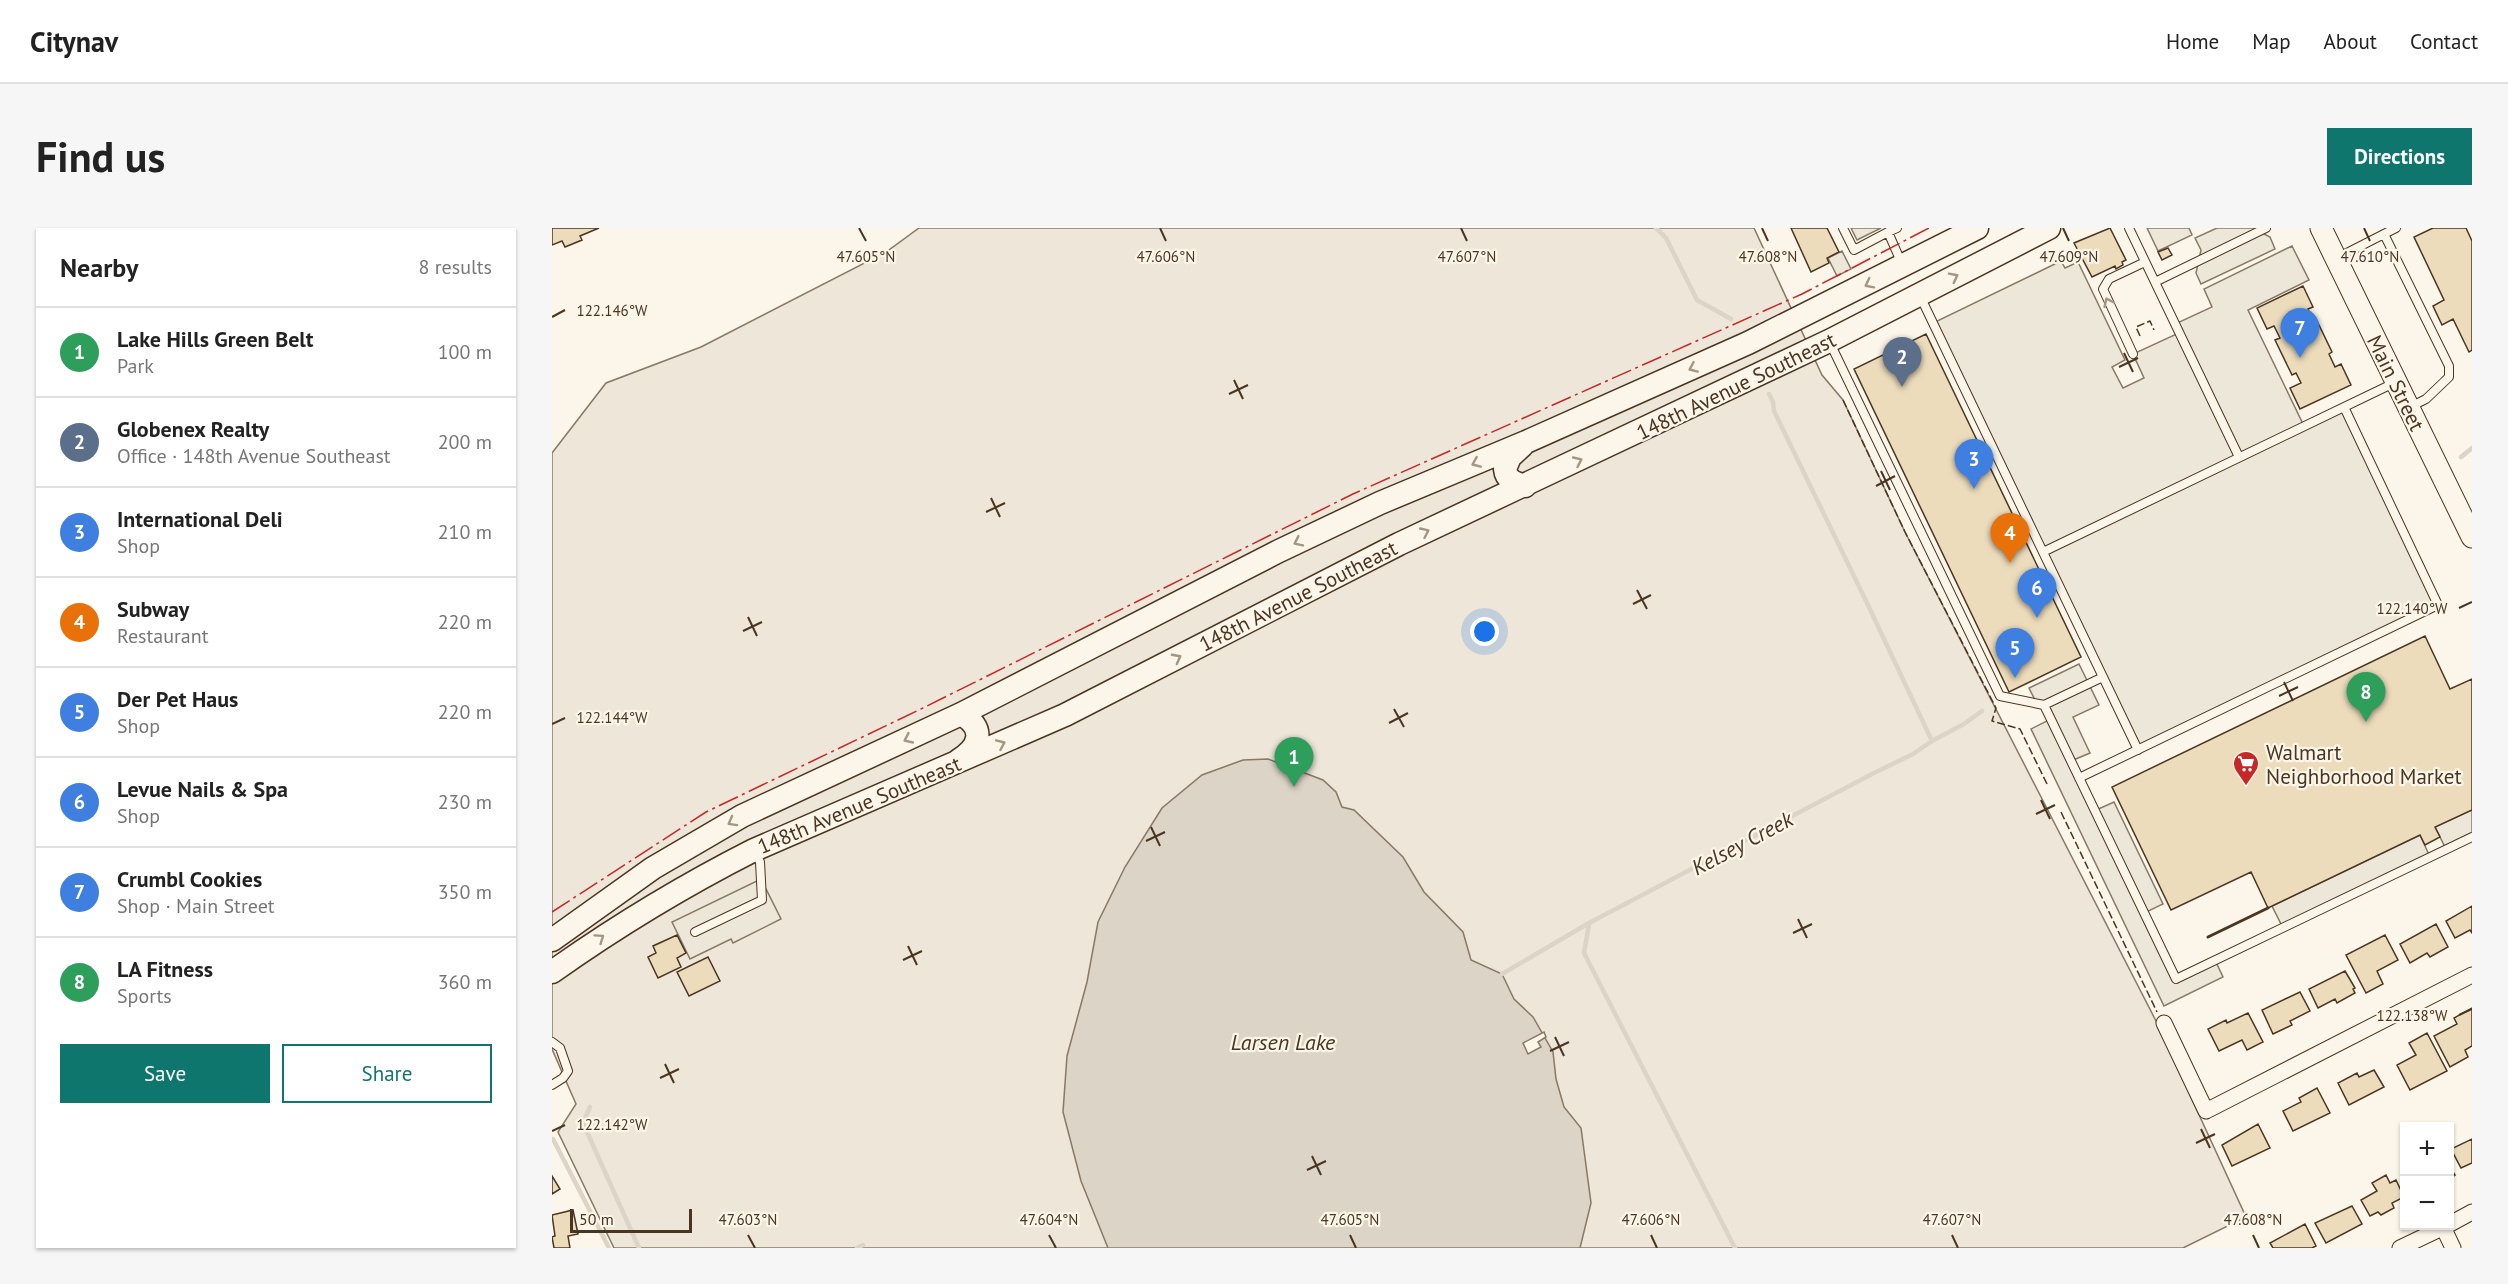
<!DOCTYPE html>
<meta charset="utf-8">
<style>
:root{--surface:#fff;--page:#f6f6f6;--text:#222;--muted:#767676;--line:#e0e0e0;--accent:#0f766e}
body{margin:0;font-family:"PT Sans",sans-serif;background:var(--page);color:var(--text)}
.controls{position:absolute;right:18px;bottom:18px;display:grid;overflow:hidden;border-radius:0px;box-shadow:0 2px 4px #0004}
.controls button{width:54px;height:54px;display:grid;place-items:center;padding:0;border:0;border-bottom:2px solid var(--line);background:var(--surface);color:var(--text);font:30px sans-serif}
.scale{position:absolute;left:18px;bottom:15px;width:122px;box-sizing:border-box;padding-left:6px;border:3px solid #4a3520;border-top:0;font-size:16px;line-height:21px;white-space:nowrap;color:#4a3520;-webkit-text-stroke:4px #fbf6e9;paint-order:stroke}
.you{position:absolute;left:933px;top:404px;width:21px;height:21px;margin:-15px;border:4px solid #fff;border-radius:50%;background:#1a73e8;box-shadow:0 0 0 9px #1a73e833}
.badge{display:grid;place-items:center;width:39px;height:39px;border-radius:50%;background:var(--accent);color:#fff;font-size:20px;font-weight:700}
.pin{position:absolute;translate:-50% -50px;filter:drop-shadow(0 2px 3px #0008)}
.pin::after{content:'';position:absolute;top:32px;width:21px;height:18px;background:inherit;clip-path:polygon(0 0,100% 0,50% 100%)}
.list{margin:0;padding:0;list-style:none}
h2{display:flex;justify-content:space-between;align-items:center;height:78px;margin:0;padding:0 24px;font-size:26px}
h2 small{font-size:20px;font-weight:400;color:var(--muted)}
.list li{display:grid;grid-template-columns:39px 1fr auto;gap:18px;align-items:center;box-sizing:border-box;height:90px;padding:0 24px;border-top:2px solid var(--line)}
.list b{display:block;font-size:22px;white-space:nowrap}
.list p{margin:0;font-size:20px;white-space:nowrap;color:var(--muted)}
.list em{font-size:20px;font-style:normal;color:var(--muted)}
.actions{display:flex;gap:12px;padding:18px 24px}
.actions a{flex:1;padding:14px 0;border:2px solid var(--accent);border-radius:0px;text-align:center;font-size:21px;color:var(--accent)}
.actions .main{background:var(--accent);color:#fff}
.map{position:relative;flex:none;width:1920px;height:1020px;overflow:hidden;border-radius:0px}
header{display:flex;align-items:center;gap:36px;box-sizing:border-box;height:84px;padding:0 30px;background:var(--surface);border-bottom:2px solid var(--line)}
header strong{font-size:28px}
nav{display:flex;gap:33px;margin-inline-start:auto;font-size:21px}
.intro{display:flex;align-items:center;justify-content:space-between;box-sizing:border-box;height:144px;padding:0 36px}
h1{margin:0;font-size:42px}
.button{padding:15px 27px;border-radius:0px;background:var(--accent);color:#fff;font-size:21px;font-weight:700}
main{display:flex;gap:36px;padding:0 36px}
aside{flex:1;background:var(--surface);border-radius:0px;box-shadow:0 2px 4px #0004}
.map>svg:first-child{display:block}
.green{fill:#ede6d9;stroke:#887966;stroke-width:1.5}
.parking{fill:#ede7d9;stroke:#887966;stroke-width:1.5}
.water{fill:#dcd4c6;stroke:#887966;stroke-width:1.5}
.pier{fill:#fbf6e9;stroke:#887966;stroke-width:1.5}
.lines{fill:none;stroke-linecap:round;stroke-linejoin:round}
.stream{stroke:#dcd4c6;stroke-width:4.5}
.building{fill:#ecdcbc;stroke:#4a3520;stroke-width:1.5}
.lane-casing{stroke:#4a3520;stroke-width:10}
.street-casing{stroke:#4a3520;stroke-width:17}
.secondary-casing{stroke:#4a3520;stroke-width:23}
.primary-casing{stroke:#4a3520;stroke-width:25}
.lane{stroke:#fbf6e9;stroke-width:8}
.street{stroke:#fbf6e9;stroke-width:15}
.secondary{stroke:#fbf6e9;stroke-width:21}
.primary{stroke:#fbf6e9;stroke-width:22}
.fence{stroke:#4a3520;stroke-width:1.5;stroke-dasharray:8 3;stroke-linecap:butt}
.wall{stroke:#4a3520;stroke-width:3}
.power{stroke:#c62828;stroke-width:1.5;stroke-dasharray:21 4.5 3 4.5;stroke-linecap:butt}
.oneway{stroke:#a29684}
.ticks{fill:none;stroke:#4a3520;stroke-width:2}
.labels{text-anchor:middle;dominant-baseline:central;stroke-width:4.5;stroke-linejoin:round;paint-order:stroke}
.street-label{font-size:21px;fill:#4a3520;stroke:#fbf6e9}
.poi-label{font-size:21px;fill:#4a3520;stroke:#fbf6e9;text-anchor:start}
.water-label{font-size:22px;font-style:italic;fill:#4a3520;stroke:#fbf6e9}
.ticks-label{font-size:15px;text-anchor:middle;fill:#4a3520;stroke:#fbf6e9;stroke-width:4.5;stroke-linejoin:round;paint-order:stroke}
</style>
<header>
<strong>Citynav</strong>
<nav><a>Home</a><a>Map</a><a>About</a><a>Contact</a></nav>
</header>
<div class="intro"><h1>Find us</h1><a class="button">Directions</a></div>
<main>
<aside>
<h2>Nearby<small>8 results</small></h2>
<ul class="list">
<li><span class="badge" style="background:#2e9e5b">1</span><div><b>Lake Hills Green Belt</b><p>Park</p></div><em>100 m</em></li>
<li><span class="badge" style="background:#5c6f8a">2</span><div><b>Globenex Realty</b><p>Office · 148th Avenue Southeast</p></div><em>200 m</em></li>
<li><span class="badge" style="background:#3f7fe0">3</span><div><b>International Deli</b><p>Shop</p></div><em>210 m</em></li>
<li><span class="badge" style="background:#e8710a">4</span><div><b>Subway</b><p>Restaurant</p></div><em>220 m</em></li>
<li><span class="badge" style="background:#3f7fe0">5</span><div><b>Der Pet Haus</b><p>Shop</p></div><em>220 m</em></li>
<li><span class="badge" style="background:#3f7fe0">6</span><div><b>Levue Nails &amp; Spa</b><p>Shop</p></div><em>230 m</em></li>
<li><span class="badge" style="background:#3f7fe0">7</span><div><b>Crumbl Cookies</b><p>Shop · Main Street</p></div><em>350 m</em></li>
<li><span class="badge" style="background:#2e9e5b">8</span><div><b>LA Fitness</b><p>Sports</p></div><em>360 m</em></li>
</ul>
<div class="actions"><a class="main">Save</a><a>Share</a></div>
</aside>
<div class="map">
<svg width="1920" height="1020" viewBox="0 0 1920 1020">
<rect width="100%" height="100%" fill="#fbf6e9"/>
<path class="green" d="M367,0H1202L1270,147L1291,172L1353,304L1603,791L1694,989L1631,1020H62L6,904L24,876L0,821V225L54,155L149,119L334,24Z"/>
<path class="parking" d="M1299,0H1329L1305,12Z
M1595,0H1637L1640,7L1606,23Z
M1665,0H1701L1718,9L1723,21L1649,56L1644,45L1649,22L1643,10Z
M1740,18L1757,52L1696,82L1752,198L1792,179L1886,377L1586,522L1381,95L1509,33L1513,40L1526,34L1573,132L1560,139L1571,160L1592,150L1581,126L1627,105L1623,96L1660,79L1652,61Z
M1290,23L1299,41L1285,48L1276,30Z
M1527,436L1547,477L1521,489L1538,525L1519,533L1542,583L1562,574L1611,676L1592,685L1623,751L1663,732L1671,749L1612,778L1479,501L1499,491L1492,477L1485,476L1477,460Z
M1920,582V609L1894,621L1883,599Z
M1868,607L1878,629L1731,700L1720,678Z
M209,651L229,691L181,715L179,711L138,731L120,694Z"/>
<path class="water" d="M716,531L771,552L784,564L790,579L802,582L851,629L872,664L911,704L919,732L950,746L962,771L981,789L1001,824L1004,851L1012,879L1029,900L1039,975L1028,1020H556L529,953L511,884L515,828L535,754L546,694L573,639L610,580L650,547L691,532Z"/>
<path class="pier" d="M992,804L994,809L986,814L989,819L976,826L971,815Z"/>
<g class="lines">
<path class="stream" d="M1104,0L1114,10L1145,72L1179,91
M1217,166L1221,174L1222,183L1315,375L1380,513
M1909,229L1920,220
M1037,696L1032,725L1183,1020
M950,746L1037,695L1320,546L1361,526L1380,513L1412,496L1430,483
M38,879L31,895L87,1020
M1,911L57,1020
M305,1020L311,1017"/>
</g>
<path class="building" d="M0,0H47L28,8L30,12L13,19L10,13L0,17Z
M1239,0H1275L1287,24L1275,30L1277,35L1259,44Z
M1558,0L1574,32L1570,34L1571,37L1564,41L1563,38L1540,49L1522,15Z
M1881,0H1914L1920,13V122L1917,124L1901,91L1890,97L1881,78L1892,72L1862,9Z
M1616,20L1620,27L1610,32L1606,24Z
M1751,58L1761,79L1756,81L1762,94L1765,93L1780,124L1777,126L1783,139L1789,136L1799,157L1748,181L1738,160L1749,155L1744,145L1740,147L1723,112L1728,110L1722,98L1715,101L1705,80Z
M1374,106L1529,429L1457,464L1302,141Z
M1873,408L1898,461L1920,451V582L1883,599L1888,609L1873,617L1868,607L1716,680L1699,644L1619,682L1560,559Z
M1920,678V705L1918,702L1903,710L1894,693Z
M1884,696L1896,719L1878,729L1875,725L1858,735L1848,716Z
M125,707L134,725L125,730L129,739L106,750L96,729L104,725L101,718Z
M1833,707L1846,732L1825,743L1831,756L1814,765L1794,727Z
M156,729L168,753L137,768L125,744Z
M1793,743L1803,760L1801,761L1803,765L1785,775L1783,771L1766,780L1757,761Z
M1748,764L1758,783L1738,793L1740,797L1721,806L1710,782Z
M1920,780V818L1913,822L1916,829L1898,839L1882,808L1905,796L1902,790Z
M1696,785L1711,814L1695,822L1690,812L1667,823L1656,801L1674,792L1675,795Z
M1875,805L1895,843L1858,862L1845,837L1864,827L1857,815Z
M1822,842L1832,859L1797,877L1786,855L1805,845L1807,849Z
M1765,860L1778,885L1741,903L1731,883L1749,874L1747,870Z
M1706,896L1718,920L1680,938L1670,917Z
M1920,911V935L1909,940L1899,921Z
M1898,939L1903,947L1898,951Z
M1834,947L1838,955L1844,952L1852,969L1840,975L1842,980L1829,987L1826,984L1818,988L1809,972L1825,963L1820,955Z
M0,948L8,961L0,966Z
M1800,978L1810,996L1774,1015L1763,995Z
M21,982L26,1006L16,1008L18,1020H2L0,1009L3,1008L0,987Z
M1753,996L1764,1018L1760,1020H1721L1718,1015Z"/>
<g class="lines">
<defs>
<path id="lane" d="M1291,0L1302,22L1336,4L1350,36
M1577,0L1687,229
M1844,0L1832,6L1897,138V149L1874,171L1858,179
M1336,4L1345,0
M1785,30L1832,6
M1603,54L1714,0
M1368,68L1586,522
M1278,115L1448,468L1492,477L1624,751L1920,609
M1581,126L1551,61L1557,51L1593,34
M1491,324L1842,155
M1492,477L1551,449
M1527,550L1886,377L1792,179
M143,704L210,672L208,634L203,624
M0,814L8,820L16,843L11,850L0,857"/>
<path id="street" d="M1612,795L1654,883L1920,747
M1898,996L1920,984
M1891,999L1901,1020
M1848,1020L1894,998"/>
<path id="secondary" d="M1769,0L1920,309"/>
<path id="primary" d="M970,218L958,229L953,241C954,252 963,255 973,258
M407,532C428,519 434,500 409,486
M0,712L101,640L190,588L409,486L727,323L828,275L974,214L1196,115L1425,0
M0,744C65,698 131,658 202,622L513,487L847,316L1277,113L1497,0"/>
</defs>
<use href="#lane" class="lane-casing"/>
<use href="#street" class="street-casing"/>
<use href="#secondary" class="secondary-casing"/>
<use href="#primary" class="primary-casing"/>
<use href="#lane" class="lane"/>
<use href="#street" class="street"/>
<use href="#secondary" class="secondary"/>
<use href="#primary" class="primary"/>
<path class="fence" d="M1588,108L1584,99L1598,93L1602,102
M1291,172L1353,304L1444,480L1440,493L1468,501L1496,558
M1509,584L1605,784"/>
<path class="wall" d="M1656,709L1716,680"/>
<path class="power" d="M0,684L154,584L371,480L801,266L1250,66L1377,0"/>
</g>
<defs><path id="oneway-chevron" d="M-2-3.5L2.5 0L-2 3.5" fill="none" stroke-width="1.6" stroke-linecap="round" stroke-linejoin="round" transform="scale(1.5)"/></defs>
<g class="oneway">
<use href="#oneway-chevron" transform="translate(1402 49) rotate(-27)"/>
<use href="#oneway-chevron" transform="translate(1317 56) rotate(153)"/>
<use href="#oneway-chevron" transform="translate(1556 74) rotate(-115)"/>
<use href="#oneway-chevron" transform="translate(1141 140) rotate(156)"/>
<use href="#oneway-chevron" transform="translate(1026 233) rotate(-25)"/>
<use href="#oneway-chevron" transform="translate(924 235) rotate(157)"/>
<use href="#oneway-chevron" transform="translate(873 304) rotate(-25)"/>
<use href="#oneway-chevron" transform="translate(746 314) rotate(154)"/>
<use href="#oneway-chevron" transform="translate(625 430) rotate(-28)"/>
<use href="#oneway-chevron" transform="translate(356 511) rotate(155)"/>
<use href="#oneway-chevron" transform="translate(449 516) rotate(-24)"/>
<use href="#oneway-chevron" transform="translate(180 594) rotate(151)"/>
<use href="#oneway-chevron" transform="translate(48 710) rotate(-35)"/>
</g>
<path class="ticks" d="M307,0L314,13M608,0L614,13M909,0L915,13M1210,0L1216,13M1511,0L1517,13M1812,0L1818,13M0,89L13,82M1572,125L1581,144M1567,139L1586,130M682,152L691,171M677,166L696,157M1329,243L1338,262M1324,258L1343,248M439,270L448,289M434,284L453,275M1085,362L1095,381M1081,376L1099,367M1907,380L1920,374M196,389L205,408M191,403L210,394M1732,454L1741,473M1727,468L1746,459M842,481L852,499M837,495L856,485M0,496L13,490M1489,572L1498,591M1484,586L1503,577M599,599L608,618M594,613L613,604M1246,691L1255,710M1241,705L1260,696M356,718L365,737M351,732L370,723M1907,787L1920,781M1003,809L1012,828M998,823L1017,814M113,836L122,855M108,850L127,841M1649,901L1658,920M0,903L13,897M1644,915L1663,906M760,928L769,947M755,942L774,933M196,1007L203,1020M497,1007L504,1020M798,1007L804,1020M1099,1007L1105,1020M1400,1007L1406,1020M1701,1007L1707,1020"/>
<defs>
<symbol id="supermarket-pin" viewBox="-11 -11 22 30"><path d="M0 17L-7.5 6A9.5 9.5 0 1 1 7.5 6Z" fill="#c62828" stroke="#fbf6e9"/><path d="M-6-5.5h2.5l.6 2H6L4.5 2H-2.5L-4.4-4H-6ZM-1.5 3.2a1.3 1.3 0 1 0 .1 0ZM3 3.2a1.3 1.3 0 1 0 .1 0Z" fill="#fff"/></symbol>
</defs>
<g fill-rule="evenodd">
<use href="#supermarket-pin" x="1679" y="521" width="30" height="40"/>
</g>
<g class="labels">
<g class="street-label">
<text transform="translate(1844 155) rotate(64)">Main Street</text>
<text transform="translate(1184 158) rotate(-26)">148th Avenue Southeast</text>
<text transform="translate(746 368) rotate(-27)">148th Avenue Southeast</text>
<text transform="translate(307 577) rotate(-23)">148th Avenue Southeast</text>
</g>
<g class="poi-label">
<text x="1714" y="524">Walmart<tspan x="1714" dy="24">Neighborhood Market</tspan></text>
</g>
<g class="water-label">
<text transform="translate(1190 615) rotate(-28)">Kelsey Creek</text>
<text x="731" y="814">Larsen Lake</text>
</g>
</g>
<g class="ticks-label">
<text x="314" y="34">47.605°N</text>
<text x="614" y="34">47.606°N</text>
<text x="915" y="34">47.607°N</text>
<text x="1216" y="34">47.608°N</text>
<text x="1517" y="34">47.609°N</text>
<text x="1818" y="34">47.610°N</text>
<text x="60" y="88">122.146°W</text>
<text x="1860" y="386">122.140°W</text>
<text x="60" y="495">122.144°W</text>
<text x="1860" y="793">122.138°W</text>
<text x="60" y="902">122.142°W</text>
<text x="196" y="997">47.603°N</text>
<text x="497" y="997">47.604°N</text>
<text x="798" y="997">47.605°N</text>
<text x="1099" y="997">47.606°N</text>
<text x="1400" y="997">47.607°N</text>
<text x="1701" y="997">47.608°N</text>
</g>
</svg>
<div class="controls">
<button>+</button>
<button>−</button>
</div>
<div class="scale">50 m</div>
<div class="you"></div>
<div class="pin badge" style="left:742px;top:559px;background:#2e9e5b">1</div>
<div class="pin badge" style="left:1350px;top:159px;background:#5c6f8a">2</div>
<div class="pin badge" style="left:1422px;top:261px;background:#3f7fe0">3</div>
<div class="pin badge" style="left:1458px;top:335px;background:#e8710a">4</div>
<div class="pin badge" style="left:1463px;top:450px;background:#3f7fe0">5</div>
<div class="pin badge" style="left:1485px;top:390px;background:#3f7fe0">6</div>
<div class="pin badge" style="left:1748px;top:130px;background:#3f7fe0">7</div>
<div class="pin badge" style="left:1814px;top:494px;background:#2e9e5b">8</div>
</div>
</main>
